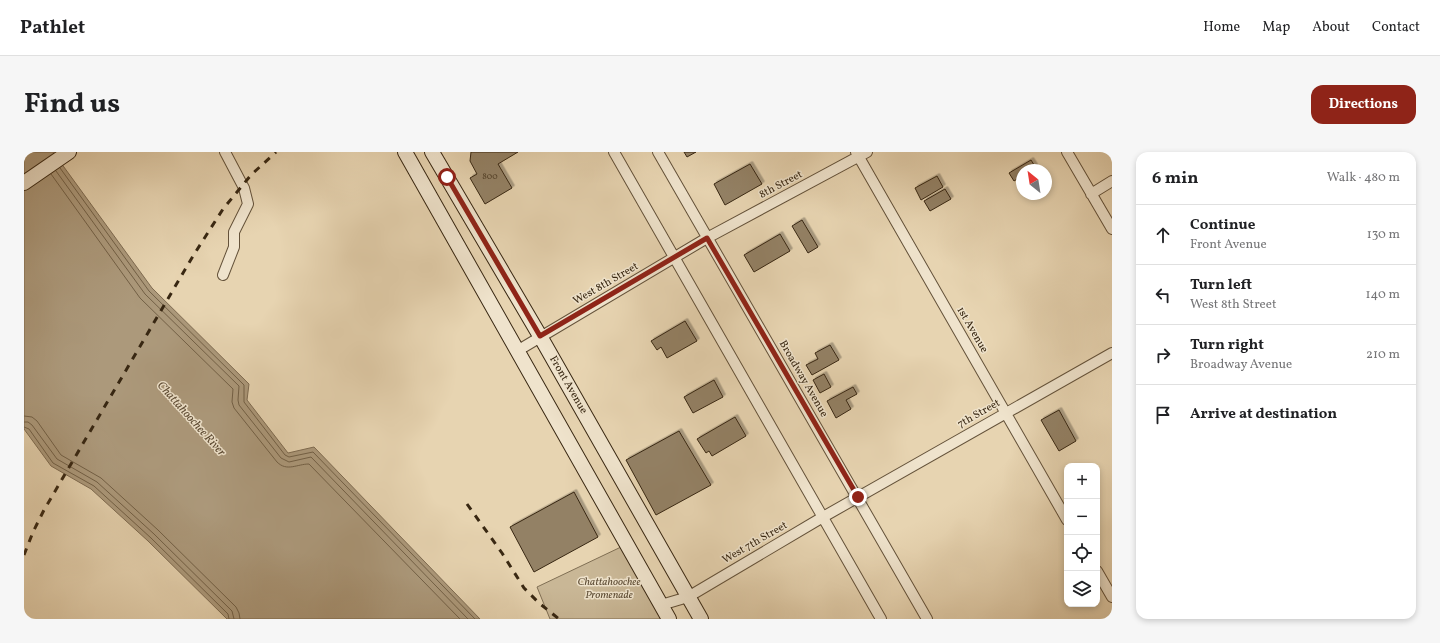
<!DOCTYPE html>
<meta charset="utf-8">
<style>
:root{--surface:#fff;--page:#f6f6f6;--text:#202124;--muted:#757577;--line:#e0e0e0;--accent:#8f2418}
body{margin:0;font-family:Vollkorn,serif;background:var(--page);color:var(--text)}
.controls{position:absolute;right:12px;bottom:12px;display:grid;overflow:hidden;border-radius:8px;box-shadow:0 2px 6px #0003}
.controls button{width:36px;height:36px;display:grid;place-items:center;padding:0;border:0;border-bottom:1px solid var(--line);background:var(--surface);color:var(--text);font:20px sans-serif}
.compass{position:absolute;left:992px;top:12px;width:36px;height:36px;border-radius:50%;background:var(--surface);box-shadow:0 2px 6px #0003;rotate:330deg}
.stop{position:absolute;width:12px;height:12px;margin:-9px;border:3px solid #8f2418;border-radius:50%;background:#fff}
.stop.end{background:#8f2418;border-color:#fff;box-shadow:0 1px 4px #0008}
.list{margin:0;padding:0;list-style:none}
h2{display:flex;justify-content:space-between;align-items:center;height:52px;margin:0;padding:0 16px;font-size:17px}
h2 small{font-size:13px;font-weight:400;color:var(--muted)}
.list li{display:grid;grid-template-columns:26px 1fr auto;gap:12px;align-items:center;box-sizing:border-box;height:60px;padding:0 16px;border-top:1px solid var(--line)}
.list b{display:block;font-size:15px;white-space:nowrap}
.list p{margin:0;font-size:13px;white-space:nowrap;color:var(--muted)}
.list em{font-size:13px;font-style:normal;color:var(--muted)}
.icon{flex:none;width:22px;height:22px;fill:none;stroke:currentColor;stroke-width:2;stroke-linecap:round;stroke-linejoin:round}
.map{position:relative;flex:none;width:1088px;height:467px;overflow:hidden;border-radius:12px}
header{display:flex;align-items:center;gap:24px;box-sizing:border-box;height:56px;padding:0 20px;background:var(--surface);border-bottom:1px solid var(--line)}
header strong{font-size:19px}
nav{display:flex;gap:22px;margin-inline-start:auto;font-size:14px}
.intro{display:flex;align-items:center;justify-content:space-between;box-sizing:border-box;height:96px;padding:0 24px}
h1{margin:0;font-size:28px}
.button{padding:10px 18px;border-radius:12px;background:var(--accent);color:#fff;font-size:14px;font-weight:700}
main{display:flex;gap:24px;padding:0 24px}
aside{flex:1;background:var(--surface);border-radius:12px;box-shadow:0 2px 6px #0003}
.map>svg:first-child{display:block}
.green{fill:#c9b796;stroke:#806f54}
.water{fill:#ac997b;stroke:#7e6b51}
.lines{fill:none;stroke-linecap:round;stroke-linejoin:round}
.shore{stroke:#726046;stroke-width:1}
.building{fill:#938165;stroke:#382712;filter:url(#shadow)}
.street-casing{stroke:#64523a;stroke-width:12}
.secondary-casing{stroke:#382712;stroke-width:16}
.street{stroke:#efe3cc;stroke-width:10}
.secondary{stroke:#efe3cc;stroke-width:14}
.rail{stroke:#382712;stroke-width:3;stroke-dasharray:7 7;stroke-linecap:butt}
.route{stroke:#8f2418;stroke-width:5}
.labels{text-anchor:middle;dominant-baseline:central;stroke-width:3;stroke-linejoin:round;paint-order:stroke}
.number-label{font-size:9px;fill:#4f3e27}
.street-label{font-size:11px;fill:#382712;stroke:#efe3cc}
.park-label{font-size:11px;font-style:italic;fill:#5c4b33;stroke:#efe3cc}
.water-label{font-size:12px;font-style:italic;fill:#5b4932;stroke:#efe3cc}
</style>
<header>
<strong>Pathlet</strong>
<nav><a>Home</a><a>Map</a><a>About</a><a>Contact</a></nav>
</header>
<div class="intro"><h1>Find us</h1><a class="button">Directions</a></div>
<main>
<div class="map">
<svg width="1088" height="467" viewBox="0 0 1088 467">
<defs>
<filter id="shadow"><feDropShadow dx="2.5" dy="-2.5" stdDeviation="0" flood-color="#0004"/></filter>
</defs>
<rect width="100%" height="100%" fill="#e7d4b1"/>
<filter id="stains"><feTurbulence type="fractalNoise" baseFrequency=".005" numOctaves="4"/><feColorMatrix values="0 0 0 0 .2 0 0 0 0 .09 0 0 0 0 .02 0 0 0 .5 -.17"/></filter>
<radialGradient id="worn" r=".72"><stop offset=".6" stop-color="#630" stop-opacity="0"/><stop offset="1" stop-color="#630" stop-opacity=".3"/></radialGradient>
<path class="green" d="M597,395L639,467H526L513,435Z"/>
<path class="water" d="M0,0H29L128,136L225,232L223,248L264,301L290,295L456,467H203L124,389L67,337L27,314L0,277Z"/>
<g class="lines">
<path class="shore" d="M36,16L125,139L220,233V250L261,303L265,305L289,300L451,467
M32,19L121,142L215,234L214,248L215,253L257,306L265,310L287,305L444,467
M27,22L116,146L209,237L208,250L210,256L253,310C263,320 273,312 285,312L436,467
M0,264L8,265L13,269L37,303L77,326L134,378L212,455L215,461L216,467
M0,270H4L8,273L33,307L73,330L130,382L208,459L210,467
M0,275L5,277L29,311L70,334L127,386L204,462L205,467"/>
</g>
<path class="building" d="M447,0H494L474,12L488,36L461,52L446,26L453,22L446,9Z
M660,0H672L663,5Z
M1007,8L1012,16L1008,18H998V24L990,29L985,21Z
M726,12L738,32L701,53L690,32Z
M913,24L919,35L897,48L891,36Z
M921,37L927,47L906,59L900,49Z
M778,68L794,95L784,101L768,74Z
M756,82L766,99L730,120L720,103Z
M661,169L673,189L643,206L637,195L633,198L627,189Z
M806,193L815,208L788,223L782,213L794,207L791,201Z
M800,222L807,235L796,241L789,228Z
M690,228L699,245L669,261L660,245Z
M829,235L833,242L822,248L827,257L812,266L803,249Z
M1035,258L1052,289L1035,299L1017,268Z
M711,265L722,284L688,304L685,299L682,301L673,287Z
M655,279L687,333L632,363L602,308Z
M550,340L574,385L510,420L486,375Z"/>
<g class="lines">
<defs>
<path id="street" d="M590,0L857,467
M634,0L903,467
M832,0L1043,368
M1043,0L1088,77
M1067,42L1088,29
M199,123L210,95V80L224,52L220,36L201,0
M493,199L683,86L843,0
M1073,419L1088,445
M637,453L664,445L799,365L1088,201"/>
<path id="secondary" d="M381,0L645,467
M408,0L516,184L677,467
M0,31L45,0"/>
</defs>
<use href="#street" class="street-casing"/>
<use href="#secondary" class="secondary-casing"/>
<use href="#street" class="street"/>
<use href="#secondary" class="secondary"/>
<path class="rail" d="M443,352L478,401L500,436L515,451L535,467
M0,403L9,380L20,358L169,104L199,57L227,23L252,0"/>
</g>
<g class="lines">
<path class="route" d="M423,25L516,184L683,86L834,345"/>
</g>
<g class="labels">
<g class="number-label">
<text x="466" y="24">800</text>
</g>
<g class="street-label">
<text transform="translate(757 33) rotate(-28)">8th Street</text>
<text transform="translate(582 132) rotate(-30)">West 8th Street</text>
<text transform="translate(948 178) rotate(60)">1st Avenue</text>
<text transform="translate(779 227) rotate(60)">Broadway Avenue</text>
<text transform="translate(544 233) rotate(60)">Front Avenue</text>
<text transform="translate(955 262) rotate(-30)">7th Street</text>
<text transform="translate(731 391) rotate(-30)">West 7th Street</text>
</g>
<g class="park-label">
<text x="585" y="430">Chattahoochee<tspan x="585" dy="13">Promenade</tspan></text>
</g>
<g class="water-label">
<text transform="translate(167 267) rotate(48)">Chattahoochee River</text>
</g>
</g>
<rect width="100%" height="100%" filter="url(#stains)"/>
<rect width="100%" height="100%" fill="url(#worn)"/>
</svg>
<div class="controls">
<button>+</button>
<button>−</button>
<button><svg class="icon" aria-label="locate" viewBox="0 0 24 24"><circle cx="12" cy="12" r="6"/><path d="M12 2v4M12 18v4M2 12h4M18 12h4"/></svg></button>
<button><svg class="icon" aria-label="layers" viewBox="0 0 24 24"><path d="M12 4l9 5-9 5-9-5zM3 14l9 5 9-5"/></svg></button>
</div>
<svg class="compass" viewBox="-18 -18 36 36"><path d="M0-13l5 13h-10z" fill="#e53935"/><path d="M0 13l5-13h-10z" fill="#757577"/></svg>
<div class="stop" style="left:423px;top:25px"></div>
<div class="stop end" style="left:834px;top:345px"></div>
</div>
<aside>
<h2>6 min<small>Walk · 480 m</small></h2>
<ul class="list">
<li><svg class="icon" aria-label="ahead" viewBox="0 0 24 24"><path d="M12 20V5M6 11l6-6 6 6"/></svg><div><b>Continue</b><p>Front Avenue</p></div><em>130 m</em></li>
<li><svg class="icon" aria-label="left" viewBox="0 0 24 24"><path d="M17 20v-9H6M10 6l-5 5 5 5"/></svg><div><b>Turn left</b><p>West 8th Street</p></div><em>140 m</em></li>
<li><svg class="icon" aria-label="right" viewBox="0 0 24 24"><path d="M7 20v-9h11M14 6l5 5-5 5"/></svg><div><b>Turn right</b><p>Broadway Avenue</p></div><em>210 m</em></li>
<li><svg class="icon" aria-label="arrive" viewBox="0 0 24 24"><path d="M6 21V4h12l-3 4 3 4H6"/></svg><div><b>Arrive at destination</b></div></li>
</ul>
</aside>
</main>
